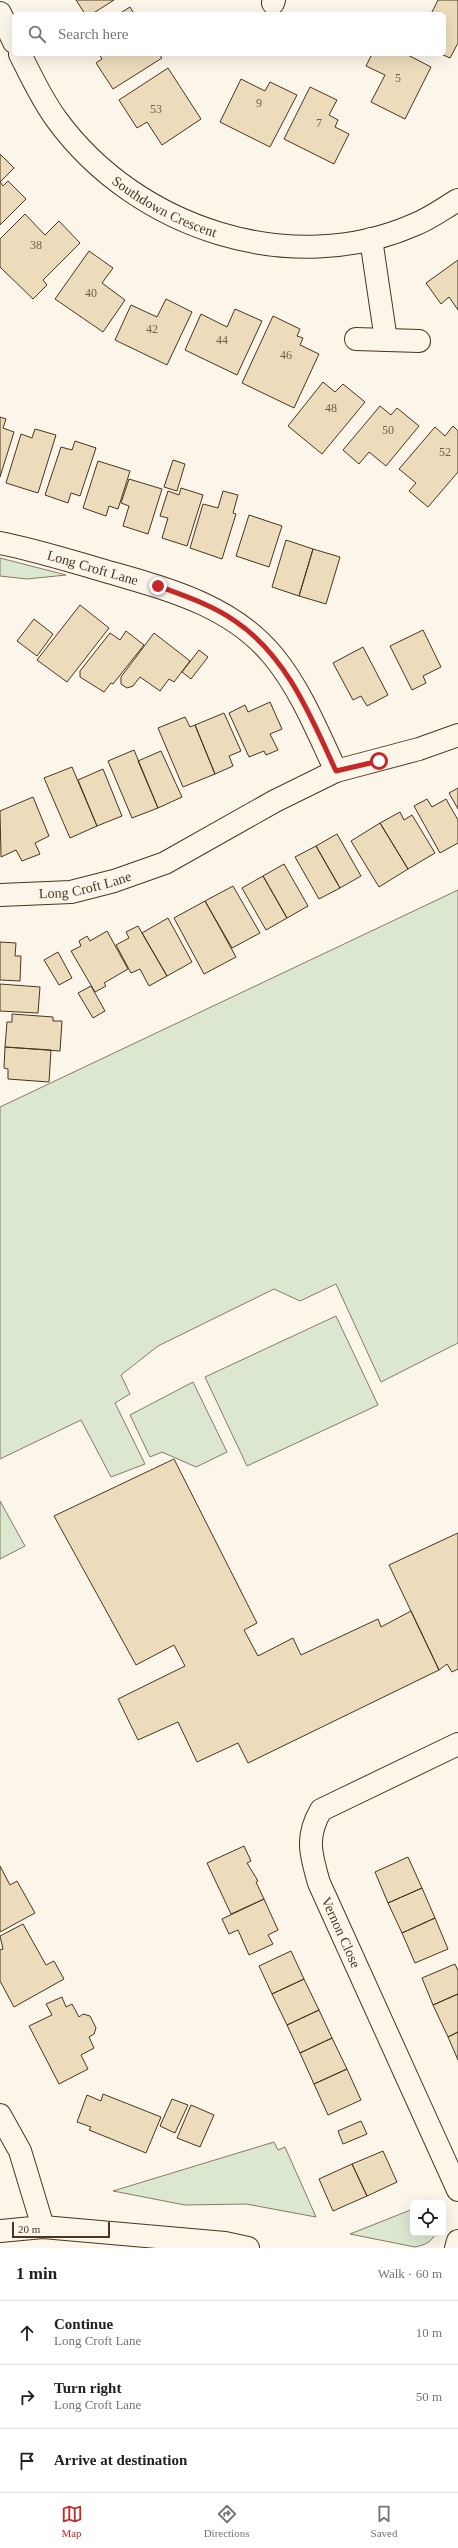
<!DOCTYPE html>
<meta charset="utf-8">
<style>
:root{--surface:#fff;--page:#f6f6f6;--text:#202124;--muted:#757577;--line:#e0e0e0;--accent:#c62828}
body{margin:0;font-family:"Times New Roman",serif;background:var(--page);color:var(--text)}
.controls{position:absolute;right:12px;bottom:12px;display:grid;overflow:hidden;border-radius:6px;box-shadow:0 4px 16px #0002}
.controls button{width:36px;height:36px;display:grid;place-items:center;padding:0;border:0;border-bottom:1px solid var(--line);background:var(--surface);color:var(--text);font:20px sans-serif}
.scale{position:absolute;left:12px;bottom:10px;width:98px;box-sizing:border-box;padding-left:4px;border:2px solid #4a3520;border-top:0;font-size:11px;line-height:14px;white-space:nowrap;color:#4a3520;-webkit-text-stroke:3px #fbf6e9;paint-order:stroke}
.stop{position:absolute;width:12px;height:12px;margin:-9px;border:3px solid #c62828;border-radius:50%;background:#fff}
.stop.end{background:#c62828;border-color:#fff;box-shadow:0 1px 4px #0008}
.list{margin:0;padding:0;list-style:none}
h2{display:flex;justify-content:space-between;align-items:center;height:52px;margin:0;padding:0 16px;font-size:17px}
h2 small{font-size:13px;font-weight:400;color:var(--muted)}
.list li{display:grid;grid-template-columns:26px 1fr auto;gap:12px;align-items:center;box-sizing:border-box;height:64px;padding:0 16px;border-top:1px solid var(--line)}
.list b{display:block;font-size:15px;white-space:nowrap}
.list p{margin:0;font-size:13px;white-space:nowrap;color:var(--muted)}
.list em{font-size:13px;font-style:normal;color:var(--muted)}
.icon{flex:none;width:22px;height:22px;fill:none;stroke:currentColor;stroke-width:2;stroke-linecap:round;stroke-linejoin:round}
.map{position:relative;flex:none;width:458px;height:2248px;overflow:hidden}
.search{position:absolute;background:var(--surface);box-shadow:0 4px 16px #0002;left:12px;right:12px;top:12px;height:44px;display:flex;align-items:center;gap:10px;box-sizing:border-box;padding:0 14px;border-radius:6px;color:var(--muted);font-size:15px}
.sheet{height:244px;background:var(--surface)}
nav{display:flex;justify-content:space-around;align-items:center;box-sizing:border-box;height:56px;border-top:1px solid var(--line);background:var(--surface);font-size:11px;color:var(--muted)}
nav a{display:grid;justify-items:center;gap:2px}
nav .on{color:var(--accent)}
.map>svg:first-child{display:block}
.green{fill:#dce7d0;stroke:#887966}
.building{fill:#ecdcbc;stroke:#4a3520}
.lines{fill:none;stroke-linecap:round;stroke-linejoin:round}
.street-casing{stroke:#4a3520;stroke-width:24}
.secondary-casing{stroke:#4a3520;stroke-width:24}
.street{stroke:#fbf6e9;stroke-width:22}
.secondary{stroke:#fbf6e9;stroke-width:22}
.route{stroke:#c62828;stroke-width:5}
.labels{text-anchor:middle;dominant-baseline:central;stroke-width:3;stroke-linejoin:round;paint-order:stroke}
.number-label{font-size:12px;fill:#725f47}
.street-label{font-size:14px;fill:#4a3520;stroke:#fbf6e9}
</style>
<div class="map">
<svg width="458" height="2248" viewBox="0 0 458 2248">
<rect width="100%" height="100%" fill="#fbf6e9"/>
<path class="green" d="M0,558L66,575L27,579L0,576Z
M458,890V1343L381,1382L336,1284L300,1301L274,1289L158,1346L121,1375L130,1394L115,1403L145,1464L111,1477L81,1420L0,1459V1107Z
M336,1316L378,1405L247,1466L205,1377Z
M193,1382L227,1452L196,1467L162,1452L150,1457L130,1415Z
M0,1501L25,1546L0,1559Z
M274,2142L278,2150L285,2147L316,2217L246,2204L185,2205L113,2191Z
M413,2209V2233H436C431,2243 424,2245 415,2247L350,2234Z"/>
<path class="building" d="M76,0H114L92,14H85Z
M438,0H458V43L450,58L441,54H444V14H431Z
M130,7L134,14H119Z
M99,54H159L162,58L113,89L96,63L102,59Z
M372,54H406L431,67L405,119L371,102L385,75L366,66Z
M168,68L201,119L162,145L147,122L137,128L119,100Z
M241,79L265,91L270,82L297,95L270,147L220,122Z
M310,87L337,100L329,115L338,120L335,127L349,134L334,164L284,139Z
M0,154L14,168L0,182L3,186L8,181L26,199L0,225Z
M25,214L45,235L59,221L80,243L43,280L47,285L33,299L0,267V239Z
M89,251L113,268L102,283L125,300L103,332L55,299Z
M458,260V310L449,297L441,304L426,283Z
M166,299L192,312L167,365L115,340L131,305L157,317Z
M235,309L262,321L237,375L185,350L201,314L227,327Z
M273,316L300,329L297,336L303,338L300,345L319,354L294,408L242,383Z
M323,382L335,392L343,384L365,402L322,454L288,426Z
M380,406L391,415L397,408L419,426L386,466L369,452L359,464L343,450Z
M0,417L6,419L3,428L14,432L0,477Z
M453,426L458,431V472L428,507L409,491L416,483L399,469L435,427L445,436Z
M35,429L56,435L38,493L6,483L21,434L32,438Z
M75,441L96,448L80,496L71,493L68,503L45,495L61,447L72,450Z
M173,460L185,464L177,491L164,487Z
M98,461L130,471L118,509L109,506L106,516L83,508Z
M129,479L162,489L148,534L123,526L129,506L121,503Z
M181,488L203,495L187,546L162,538L168,518L160,516L168,491L179,495Z
M223,491L238,495L233,513L236,514L222,559L190,548L203,504L218,508Z
M249,515L282,526L269,567L236,556Z
M286,540L313,549L299,596L272,587Z
M313,549L340,557L326,604L299,596Z
M80,605L109,628L67,682L37,660Z
M34,619L53,634L37,656L17,641Z
M423,630L441,667L423,676L426,683L412,690L390,646Z
M126,631L144,645L113,684L111,683L104,692L80,677V671L110,633L120,640Z
M154,633L190,661L174,682L169,679L160,691L140,677L133,686L127,688L121,684V677Z
M363,647L388,695L367,706L361,696L353,700L333,663Z
M199,650L208,657L191,679L182,672Z
M270,702L282,729L270,734L278,750L266,755L264,751L249,757L229,713L245,705L248,712Z
M224,713L241,751L229,756L233,766L215,774L195,725Z
M185,717L190,727L195,725L215,774L183,787L158,728Z
M134,750L158,808L132,818L108,761Z
M161,751L182,797L158,808L138,761Z
M72,767L97,826L70,838L44,778Z
M103,769L122,816L97,826L78,780Z
M458,788V809L449,793Z
M33,797L49,836L35,843L40,854L22,861L16,850L1,857L0,811Z
M427,799L432,807L446,799L458,820V843L440,853L414,806Z
M400,812L404,820L412,815L435,853L408,869L380,823Z
M380,823L408,869L379,887L351,841Z
M337,834L361,876L340,888L316,846Z
M316,846L340,888L319,899L295,857Z
M284,864L308,906L287,918L263,876Z
M263,876L287,918L266,930L242,888Z
M233,886L260,933L232,948L205,901Z
M205,901L236,957L204,974L174,918Z
M168,918L192,962L167,976L142,933Z
M138,926L167,976L149,986L140,969L131,973L116,945L129,938L126,932Z
M107,931L128,969L104,983L106,986L95,992L71,951L81,946L79,941L87,936L90,941Z
M0,942L16,943L15,956H21L20,981L0,980Z
M58,952L72,978L59,985L44,960Z
M0,984L40,987L38,1013L0,1011Z
M91,986L105,1011L93,1018L78,993Z
M12,1014L53,1017V1021H62L60,1051L5,1047L7,1022H12Z
M5,1047L51,1050L49,1082L8,1079V1069L4,1068Z
M174,1459L257,1623L244,1630L258,1656L293,1638L301,1655L378,1619L381,1627L411,1611L439,1670L248,1763L238,1743L197,1762L178,1722L138,1740L118,1699L185,1666L174,1645L136,1665L54,1516Z
M458,1533V1669L452,1672L447,1664L439,1670L389,1565Z
M244,1846L251,1861L247,1863L258,1881L256,1882L264,1899L231,1914L207,1863Z
M408,1857L422,1888L388,1903L375,1872Z
M0,1866L10,1885L17,1881L35,1913L0,1932Z
M422,1888L435,1918L402,1933L388,1903Z
M264,1899L278,1930L268,1935L273,1944L249,1955L238,1930L229,1934L222,1919Z
M435,1918L448,1949L415,1963L402,1933Z
M23,1924L46,1965L54,1961L64,1979L14,2007L0,1981V1950L3,1949L0,1936Z
M291,1951L304,1979L272,1994L259,1966Z
M455,1964L458,1971V1994L433,2005L422,1978Z
M304,1979L319,2010L287,2025L272,1994Z
M458,1994V2032L448,2037L433,2005Z
M62,1997L66,2007L72,2004L79,2017L83,2014L90,2016L96,2028L94,2034L89,2037L94,2048L81,2055L88,2069L59,2084L29,2026L52,2015L46,2004Z
M319,2010L332,2038L300,2053L287,2025Z
M458,2032V2060L448,2037Z
M332,2038L347,2069L314,2084L300,2053Z
M347,2069L361,2100L328,2115L314,2084Z
M103,2094L161,2117L146,2153L89,2130L91,2127L77,2122L87,2095L101,2101Z
M172,2099L188,2105L175,2133L160,2126Z
M191,2105L214,2115L200,2147L177,2138Z
M361,2121L367,2134L343,2144L338,2131Z
M383,2151L397,2182L367,2196L352,2164Z
M352,2164L367,2196L333,2211L319,2179Z"/>
<g class="lines">
<defs>
<g id="street">
<path d="M273,3L274,0"/>
<path d="M0,13L14,42"/>
<path id="s1" d="M20,54C31,76 42,100 57,120C136,228 291,280 416,224C431,218 444,208 458,200"/>
<path d="M371,239L386,340"/>
<path d="M356,339L419,341"/>
<path id="s2" d="M0,543C36,550 70,561 105,571C167,589 232,605 274,657C301,690 318,733 336,771"/>
<path id="s3" d="M0,895L71,892L114,881L165,863L275,801L336,771L419,749L458,735"/>
<path id="s4" d="M458,1744L321,1810C305,1837 311,1855 319,1883L458,2190"/>
<path d="M456,2248L458,2241"/>
</g>
<path id="secondary" d="M0,2115L20,2151L43,2227
M0,2231L43,2227L225,2243L248,2248"/>
</defs>
<use href="#street" class="street-casing"/>
<use href="#secondary" class="secondary-casing"/>
<use href="#street" class="street"/>
<use href="#secondary" class="secondary"/>
</g>
<g class="lines">
<path class="route" d="M158,586C185,596 212,605 235,621C287,656 311,717 336,771L379,761"/>
</g>
<g class="labels">
<g class="number-label">
<text x="398" y="78">5</text>
<text x="259" y="103">9</text>
<text x="156" y="109">53</text>
<text x="319" y="123">7</text>
<text x="36" y="245">38</text>
<text x="91" y="293">40</text>
<text x="152" y="329">42</text>
<text x="222" y="340">44</text>
<text x="286" y="355">46</text>
<text x="331" y="408">48</text>
<text x="388" y="430">50</text>
<text x="445" y="452">52</text>
</g>
<g class="street-label">
<text stroke="none"><textPath href="#s1" startOffset="216">Southdown Crescent</textPath></text>
<text stroke="none"><textPath href="#s2" startOffset="96">Long Croft Lane</textPath></text>
<text stroke="none"><textPath href="#s3" startOffset="86">Long Croft Lane</textPath></text>
<text stroke="none"><textPath href="#s4" startOffset="282">Vernon Close</textPath></text>
</g>
</g>
</svg>
<div class="controls">
<button><svg class="icon" aria-label="locate" viewBox="0 0 24 24"><circle cx="12" cy="12" r="6"/><path d="M12 2v4M12 18v4M2 12h4M18 12h4"/></svg></button>
</div>
<div class="scale">20 m</div>
<div class="stop" style="left:379px;top:761px"></div>
<div class="stop end" style="left:158px;top:586px"></div>
<div class="search"><svg class="icon" aria-label="search" viewBox="0 0 24 24"><circle cx="10" cy="10" r="6"/><path d="M15 15l6 6"/></svg>Search here</div>
</div>
<section class="sheet">
<h2>1 min<small>Walk · 60 m</small></h2>
<ul class="list">
<li><svg class="icon" aria-label="ahead" viewBox="0 0 24 24"><path d="M12 20V5M6 11l6-6 6 6"/></svg><div><b>Continue</b><p>Long Croft Lane</p></div><em>10 m</em></li>
<li><svg class="icon" aria-label="right" viewBox="0 0 24 24"><path d="M7 20v-9h11M14 6l5 5-5 5"/></svg><div><b>Turn right</b><p>Long Croft Lane</p></div><em>50 m</em></li>
<li><svg class="icon" aria-label="arrive" viewBox="0 0 24 24"><path d="M6 21V4h12l-3 4 3 4H6"/></svg><div><b>Arrive at destination</b></div></li>
</ul>
</section>
<nav>
<a class="on"><svg class="icon" aria-label="map" viewBox="0 0 24 24"><path d="M3 6l6-2 6 2 6-2v14l-6 2-6-2-6 2zM9 4v14M15 6v14"/></svg>Map</a>
<a><svg class="icon" aria-label="directions" viewBox="0 0 24 24"><path d="M12 3l9 9-9 9-9-9zM9 14v-3h6M13 9l2 2-2 2"/></svg>Directions</a>
<a><svg class="icon" aria-label="saved" viewBox="0 0 24 24"><path d="M7 4h10v16l-5-4-5 4z"/></svg>Saved</a>
</nav>
